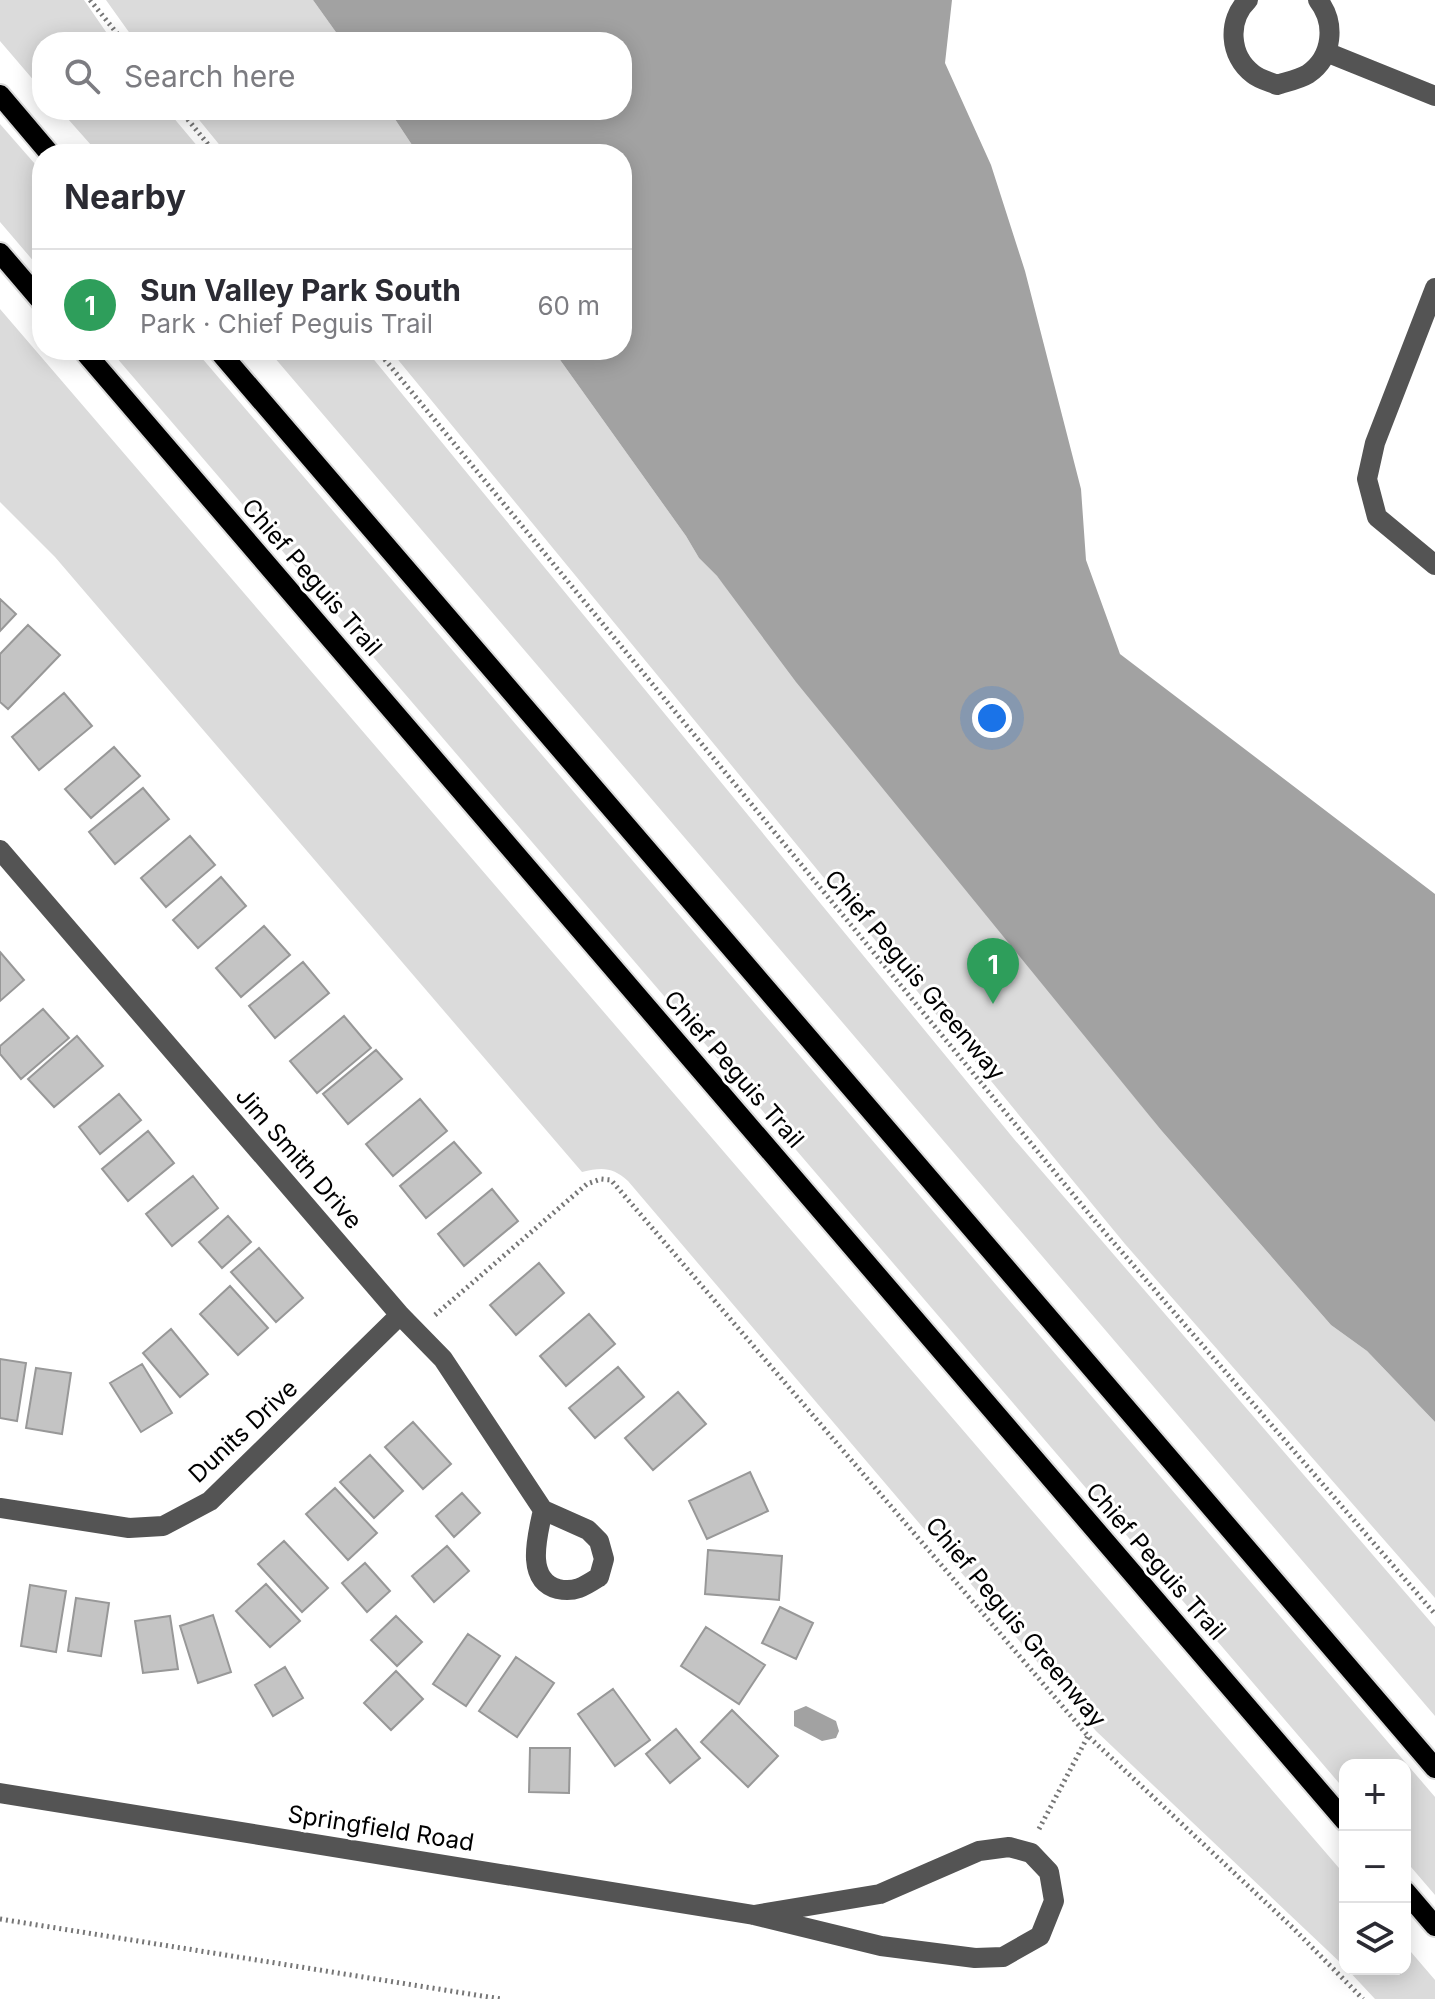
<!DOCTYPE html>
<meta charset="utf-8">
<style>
:root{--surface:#fff;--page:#f2f2f3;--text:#2b2b33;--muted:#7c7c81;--line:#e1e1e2;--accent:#7c3aed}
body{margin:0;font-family:Inter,sans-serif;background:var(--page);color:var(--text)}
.controls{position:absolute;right:24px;bottom:24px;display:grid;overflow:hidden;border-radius:16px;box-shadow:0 4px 20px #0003}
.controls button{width:72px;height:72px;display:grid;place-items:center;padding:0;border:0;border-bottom:2px solid var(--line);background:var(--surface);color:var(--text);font:40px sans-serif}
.you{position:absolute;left:992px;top:718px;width:28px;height:28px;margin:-20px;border:6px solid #fff;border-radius:50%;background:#1a73e8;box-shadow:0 0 0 12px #1a73e833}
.badge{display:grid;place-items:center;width:52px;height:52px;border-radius:50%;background:var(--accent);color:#fff;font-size:26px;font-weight:700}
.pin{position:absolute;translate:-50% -66px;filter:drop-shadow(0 2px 4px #0008)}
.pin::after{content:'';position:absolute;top:42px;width:28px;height:24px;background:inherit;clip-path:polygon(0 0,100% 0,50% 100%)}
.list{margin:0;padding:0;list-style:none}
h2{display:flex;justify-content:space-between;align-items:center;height:104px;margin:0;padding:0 32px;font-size:34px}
h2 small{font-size:26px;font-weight:400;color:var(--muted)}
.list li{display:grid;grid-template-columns:52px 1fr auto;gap:24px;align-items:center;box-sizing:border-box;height:112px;padding:0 32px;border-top:2px solid var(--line)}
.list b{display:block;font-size:30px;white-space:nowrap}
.list p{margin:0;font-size:26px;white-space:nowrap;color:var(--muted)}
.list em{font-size:26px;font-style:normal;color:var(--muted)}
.icon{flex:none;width:44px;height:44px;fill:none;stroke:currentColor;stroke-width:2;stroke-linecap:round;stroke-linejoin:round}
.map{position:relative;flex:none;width:1435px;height:1999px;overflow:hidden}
.search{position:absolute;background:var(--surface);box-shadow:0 4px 20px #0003;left:32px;top:32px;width:600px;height:88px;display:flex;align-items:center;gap:20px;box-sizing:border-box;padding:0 28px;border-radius:32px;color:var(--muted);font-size:30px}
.panel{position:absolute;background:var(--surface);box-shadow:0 4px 20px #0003;left:32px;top:144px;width:600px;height:216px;border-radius:32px}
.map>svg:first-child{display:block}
.green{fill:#dbdbdb}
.water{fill:#a2a2a2}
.building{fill:#c4c4c4;stroke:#989898;stroke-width:2}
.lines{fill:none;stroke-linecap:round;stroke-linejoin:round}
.major-casing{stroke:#dbdbdb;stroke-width:24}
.path{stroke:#767676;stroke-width:5;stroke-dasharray:2 4;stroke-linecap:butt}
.minor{stroke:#545454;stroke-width:20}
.major{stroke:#000;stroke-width:20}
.labels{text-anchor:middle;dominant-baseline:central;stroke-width:6;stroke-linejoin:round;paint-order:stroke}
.street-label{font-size:24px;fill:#000;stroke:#fff}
</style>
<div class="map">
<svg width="1435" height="1999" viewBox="0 0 1435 1999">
<rect width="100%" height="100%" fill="#fff"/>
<path class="green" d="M0,0H84L113,42H42V90L0,41Z
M106,0H313L343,42H136Z
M60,110H167L204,154H99Z
M191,110H389L418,154H227Z
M0,124L42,172V271L0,222Z
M0,309L1345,1875V1967L1096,1731L628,1181C613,1167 602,1167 582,1172L55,557L0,502Z
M110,350H195L1435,1797V1895L1405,1860V1765H1345V1790Z
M268,350H366L1014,1139L1435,1627V1716Z
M390,350H553L686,536L699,558L717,576L1161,1130L1331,1325L1367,1351L1435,1422V1598L1125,1244Z
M1405,1945L1435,1980V1999H1375L1347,1969H1405Z"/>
<path class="water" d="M313,0H952L945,63L991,165L1025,271L1081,489L1086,560L1120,654L1435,894V1422L1367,1351L1331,1325L1161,1130L796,682L717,576L699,558L686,536L553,350H622V154H418L389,110H622V42H343Z
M806,1706L836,1721L839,1731L836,1738L822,1741L794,1726V1711Z"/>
<path class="building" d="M0,599L16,614L0,631Z
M28,625L60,655L8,709L0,702V654Z
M64,693L92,726L39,770L12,737Z
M114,747L140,776L91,818L65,789Z
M143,788L169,819L115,864L89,832Z
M190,836L215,865L166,907L141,878Z
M221,877L246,906L198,948L173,920Z
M264,926L290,955L241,997L216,968Z
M0,952L24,980L0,1001Z
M303,962L329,993L275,1038L249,1006Z
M43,1009L69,1038L21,1079L0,1054V1046Z
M344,1016L371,1048L317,1093L290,1061Z
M77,1036L103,1066L54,1107L28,1079Z
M376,1050L402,1079L348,1124L323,1094Z
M119,1094L141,1120L100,1154L79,1127Z
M420,1099L447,1131L393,1176L366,1144Z
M148,1131L174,1163L128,1201L102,1169Z
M454,1142L481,1173L426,1218L400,1186Z
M193,1176L218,1208L172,1246L146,1214Z
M492,1189L518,1221L464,1266L438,1234Z
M228,1216L251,1242L222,1268L199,1242Z
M259,1248L303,1298L276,1322L231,1272Z
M539,1263L564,1293L516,1335L490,1305Z
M230,1286L268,1328L238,1355L200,1314Z
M589,1314L615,1344L566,1386L540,1356Z
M171,1329L208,1374L180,1397L143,1353Z
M0,1359L26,1363L17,1421L0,1418Z
M142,1364L172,1413L141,1432L110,1383Z
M618,1367L644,1397L595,1438L569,1408Z
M36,1368L71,1373L62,1434L26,1428Z
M678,1392L706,1424L653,1470L625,1438Z
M413,1422L451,1464L423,1489L385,1447Z
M370,1455L403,1491L374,1518L340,1482Z
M750,1472L768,1511L707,1539L689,1501Z
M335,1488L377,1533L348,1560L306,1514Z
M462,1493L480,1513L454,1537L436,1516Z
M284,1541L328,1588L302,1612L258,1564Z
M447,1546L469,1571L434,1602L412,1576Z
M708,1550L782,1556L779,1600L705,1594Z
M365,1563L390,1591L367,1612L342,1583Z
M266,1584L300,1621L270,1647L236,1611Z
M30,1585L66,1591L56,1652L21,1646Z
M76,1598L109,1603L101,1656L68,1651Z
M780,1607L813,1623L796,1659L762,1643Z
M213,1615L231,1672L198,1683L180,1626Z
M170,1616L178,1669L143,1673L135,1621Z
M396,1616L422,1642L397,1666L371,1640Z
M706,1627L765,1665L739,1704L681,1666Z
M468,1634L500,1656L466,1706L433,1684Z
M516,1657L554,1683L517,1737L479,1711Z
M285,1667L303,1698L273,1716L255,1685Z
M396,1671L423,1699L391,1730L364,1703Z
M613,1689L650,1740L615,1766L578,1714Z
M732,1710L778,1756L748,1787L701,1742Z
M676,1729L700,1758L670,1783L646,1754Z
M530,1748H570L569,1793L529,1792Z"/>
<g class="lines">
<defs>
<path id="major" d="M0,95L50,154
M0,253L42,302
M83,350L1345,1821
M218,350L1435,1768
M1405,1891L1435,1926"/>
</defs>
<use href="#major" class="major-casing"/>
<path class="path" d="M90,0L124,42
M180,110L216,154
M377,350L1095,1221L1435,1614
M435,1315L587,1184L601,1179L611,1180L1088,1736L1293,1928L1363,1999
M1039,1829L1088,1736
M0,1919L501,1999"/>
<path class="minor" d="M1248,0C1227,20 1229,56 1253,74C1259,79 1270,82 1277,85C1286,82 1300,79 1308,74C1333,57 1336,23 1318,0
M1326,52L1435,96
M1435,288L1375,443L1367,479L1377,517L1435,565
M0,850L400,1315L443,1359L543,1510L588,1530L599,1541L604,1559L599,1577C585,1586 575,1593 558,1589C524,1580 538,1534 543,1510
M0,1508L129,1528L163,1526L210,1501L400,1315
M0,1793L754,1915L881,1946L975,1958L1003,1957L1040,1936L1054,1901L1049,1872L1031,1853L1009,1847L979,1851L880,1894L754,1915"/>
<use href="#major" class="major"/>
</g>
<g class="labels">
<g class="street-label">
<text transform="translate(312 577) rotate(49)">Chief Peguis Trail</text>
<text transform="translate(915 975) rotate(50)">Chief Peguis Greenway</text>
<text transform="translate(734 1069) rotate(49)">Chief Peguis Trail</text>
<text transform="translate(299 1158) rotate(49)">Jim Smith Drive</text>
<text transform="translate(243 1431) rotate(-43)">Dunits Drive</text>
<text transform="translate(1156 1561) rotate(49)">Chief Peguis Trail</text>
<text transform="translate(1016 1622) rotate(50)">Chief Peguis Greenway</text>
<text transform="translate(381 1828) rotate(9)">Springfield Road</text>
</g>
</g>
</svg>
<div class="controls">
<button>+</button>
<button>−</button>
<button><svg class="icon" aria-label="layers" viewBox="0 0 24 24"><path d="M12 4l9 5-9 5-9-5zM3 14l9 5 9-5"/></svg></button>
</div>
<div class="you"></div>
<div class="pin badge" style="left:993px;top:1004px;background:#2e9e5b">1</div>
<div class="search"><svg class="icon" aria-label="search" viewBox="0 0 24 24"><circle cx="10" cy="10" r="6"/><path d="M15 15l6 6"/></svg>Search here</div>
<section class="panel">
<h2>Nearby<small></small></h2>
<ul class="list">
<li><span class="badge" style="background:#2e9e5b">1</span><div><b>Sun Valley Park South</b><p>Park · Chief Peguis Trail</p></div><em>60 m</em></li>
</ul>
</section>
</div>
